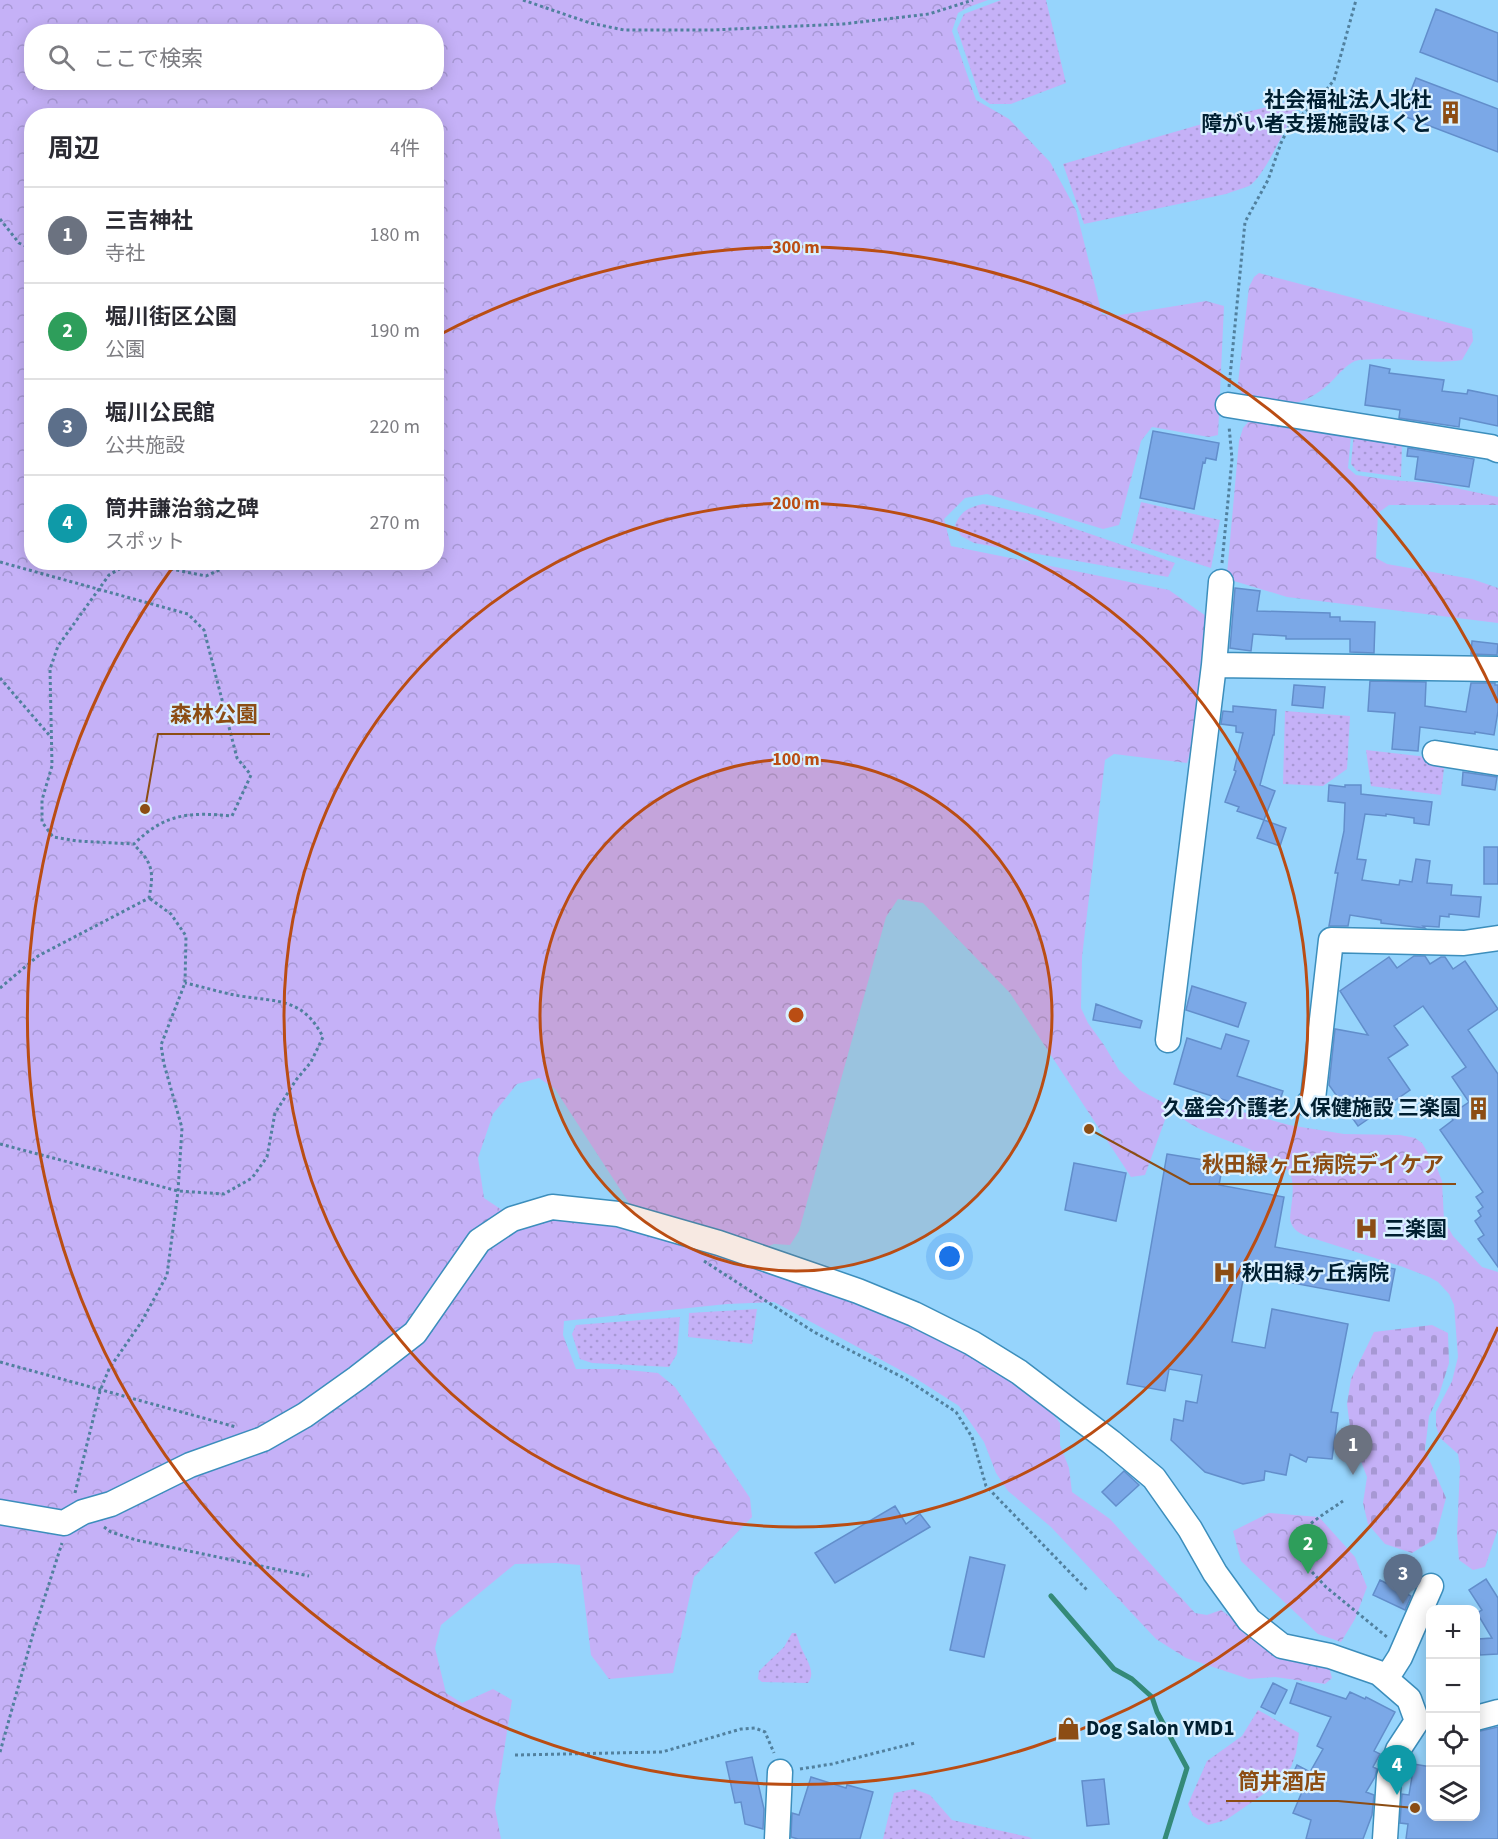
<!DOCTYPE html>
<html lang="ja">
<meta charset="utf-8">
<style>
:root{--surface:#fff;--page:#f7f7f7;--text:#2b2b33;--muted:#7c7c81;--line:#e1e1e2;--accent:#8c4d14}
body{margin:0;font-family:"Source Sans 3","Noto Sans JP",sans-serif;background:var(--page);color:var(--text)}
.controls{position:absolute;right:18px;bottom:18px;display:grid;overflow:hidden;border-radius:12px;box-shadow:0 3px 15px #0003}
.controls button{width:54px;height:54px;display:grid;place-items:center;padding:0;border:0;border-bottom:2px solid var(--line);background:var(--surface);color:var(--text);font:30px sans-serif}
.you{position:absolute;left:950px;top:1257px;width:21px;height:21px;margin:-15px;border:4px solid #fff;border-radius:50%;background:#1a73e8;box-shadow:0 0 0 9px #1a73e833}
.badge{display:grid;place-items:center;width:39px;height:39px;border-radius:50%;background:var(--accent);color:#fff;font-size:20px;font-weight:700}
.pin{position:absolute;translate:-50% -50px;filter:drop-shadow(0 2px 3px #0008)}
.pin::after{content:'';position:absolute;top:32px;width:21px;height:18px;background:inherit;clip-path:polygon(0 0,100% 0,50% 100%)}
.list{margin:0;padding:0;list-style:none}
h2{display:flex;justify-content:space-between;align-items:center;height:78px;margin:0;padding:0 24px;font-size:26px}
h2 small{font-size:20px;font-weight:400;color:var(--muted)}
.list li{display:grid;grid-template-columns:39px 1fr auto;gap:18px;align-items:center;box-sizing:border-box;height:96px;padding:0 24px;border-top:2px solid var(--line)}
.list b{display:block;font-size:22px;white-space:nowrap}
.list p{margin:0;font-size:20px;white-space:nowrap;color:var(--muted)}
.list em{font-size:20px;font-style:normal;color:var(--muted)}
.icon{flex:none;width:33px;height:33px;fill:none;stroke:currentColor;stroke-width:2;stroke-linecap:round;stroke-linejoin:round}
.map{position:relative;flex:none;width:1498px;height:1839px;overflow:hidden}
.search{position:absolute;background:var(--surface);box-shadow:0 3px 15px #0003;left:24px;top:24px;width:420px;height:66px;display:flex;align-items:center;gap:15px;box-sizing:border-box;padding:0 21px;border-radius:24px;color:var(--muted);font-size:22px}
.panel{position:absolute;background:var(--surface);box-shadow:0 3px 15px #0003;left:24px;top:108px;width:420px;height:462px;border-radius:24px}
.map>svg:first-child{display:block}
.grass{fill:url(#grass-dots)}
.forest{fill:url(#forest-crowns);fill-rule:evenodd}
.cemetery{fill:url(#cemetery-stones)}
.lines{fill:none;stroke-linecap:round;stroke-linejoin:round}
.stream{stroke:#348a78;stroke-width:5}
.building{fill:#7ba8e7;stroke:#628ecb;stroke-width:1.5}
.minor-casing{stroke:#3c8ebc;stroke-width:27}
.path{stroke:#51809e;stroke-width:3;stroke-dasharray:3 3;stroke-linecap:butt}
.minor{stroke:#fff;stroke-width:24}
.ring{fill:none;stroke:#ba4d13;stroke-width:3}
.labels{text-anchor:middle;dominant-baseline:central;stroke-width:4.5;stroke-linejoin:round;paint-order:stroke}
.poi-label{font-size:21px;font-weight:bold;fill:#001f31;stroke:#d9f0ff;text-anchor:start}
.centre{fill:#ba4d13;stroke:#d9f0ff;stroke-width:3}
.ring-label{font-size:18px;text-anchor:middle;font-weight:bold;fill:#ba4d13;stroke:#d9f0ff;stroke-width:4.5;stroke-linejoin:round;paint-order:stroke}
.leader{fill:none;stroke:#8c4d14;stroke-width:2}
.callout-dot{fill:#8c4d14;stroke:#d9f0ff;stroke-width:2}
.callout-label{font-size:22px;text-anchor:middle;font-weight:bold;fill:#8c4d14;stroke:#d9f0ff;stroke-width:4.5;stroke-linejoin:round;paint-order:stroke}
</style>
<div class="map">
<svg width="1498" height="1839" viewBox="0 0 1498 1839">
<defs>
<pattern id="grass-dots" width="8" height="8" patternUnits="userSpaceOnUse" patternTransform="scale(1.5)"><rect width="8" height="8" fill="#c5b1f7"/><path d="M2 2h.1M6 6h.1" fill="none" stroke="#a798d4" stroke-width="1.8" stroke-linecap="round"/></pattern>
<pattern id="forest-crowns" width="20" height="18" patternUnits="userSpaceOnUse" patternTransform="scale(1.5)"><rect width="20" height="18" fill="#c5b1f7"/><path d="M2 6a3 3 0 1 1 6 0M12 15a3 3 0 1 1 6 0" fill="none" stroke="#a798d4"/></pattern>
<pattern id="cemetery-stones" width="16" height="16" patternUnits="userSpaceOnUse" patternTransform="scale(1.5)"><rect width="16" height="16" fill="#c5b1f7"/><path d="M2 7V4a2 2 0 0 1 4 0v3zM10 15v-3a2 2 0 0 1 4 0v3z" fill="#a798d4"/></pattern>
</defs>
<rect width="100%" height="100%" fill="#96d4fc"/>
<path class="grass" d="M1001,0H1046L1066,83L1011,104H990L980,97L957,29L964,14Z
M1291,101L1297,108C1285,127 1265,176 1249,186C1242,189 1233,191 1226,194L1084,224L1063,164L1230,116Z
M1354,433L1402,443L1401,477L1357,471L1351,464Z
M1141,502L1220,520L1211,568L1131,543Z
M983,504L1035,515L1175,563L1168,577L974,543L961,536L955,525C962,510 968,508 983,504Z
M1285,711L1350,716L1347,769L1323,786L1283,784Z
M1366,750L1445,759L1441,795L1371,786Z
M757,1309L752,1344L688,1337L689,1313Z
M680,1317L677,1354L669,1367L592,1363L580,1359L572,1334L576,1325Z
M792,1633H796C798,1638 799,1642 801,1647C805,1658 817,1672 808,1683L762,1682L758,1679L759,1671L784,1647Z
M1258,1710L1299,1733L1296,1753L1291,1767L1271,1789L1226,1820L1208,1825L1193,1816L1188,1804L1207,1761L1242,1736Z
M914,1789L930,1795L952,1820L1029,1837L1032,1839H883L894,1793Z"/>
<path class="forest" d="M0,0H988L969,7L958,13L952,31L976,100L1009,119L1050,162L1076,210L1102,314L1114,316L1206,301L1224,306L1218,435L1209,437L1152,427L1141,441L1119,525L1103,529L987,494L965,498L944,519L951,546L1169,590L1206,616L1192,746L1187,763L1114,754L1105,760L1082,957L1081,1008L1088,1023L1104,1045L1119,1070L1140,1090L1164,1103L1166,1117L1145,1175L1131,1177L1010,993L923,903L898,899L886,917L799,1231L790,1245L774,1244L763,1248L637,1210L629,1203L555,1089L539,1078L517,1084L493,1114L478,1158L484,1198L502,1210L555,1215L684,1237L879,1308L965,1350L1039,1398L1060,1423V1445L1069,1468L1072,1492L1110,1519L1195,1613L1207,1615L1221,1610L1277,1651L1329,1667L1332,1678L1325,1684L1275,1677L1249,1679L1186,1658L1156,1639L1051,1527L1008,1491L996,1473L984,1442L959,1406L915,1378L774,1302L727,1304L564,1321L563,1335L576,1369H618L658,1373L675,1387L750,1498L752,1517L694,1577L673,1673L609,1679L591,1655L580,1565L556,1563L515,1564L441,1625L435,1648L446,1693L462,1703L493,1689L512,1700L495,1808L501,1839H0ZM32,32H436V82H32ZM32,116H436V562H32Z
M1259,273L1472,329L1473,341L1462,360C1433,365 1403,357 1374,359C1368,360 1360,359 1355,361C1346,365 1338,375 1331,382C1302,409 1277,410 1242,394L1238,383L1249,287L1254,277Z
M1250,420L1351,436L1348,468L1356,475L1390,480L1432,483L1498,497V505H1389L1378,513L1376,558L1387,564L1472,579L1498,588V623L1287,597L1234,581L1227,574L1239,441L1243,428Z
M1187,1100L1203,1101L1289,1125L1344,1134L1400,1135L1415,1138L1422,1143L1437,1168L1442,1181L1444,1220L1453,1236L1482,1267L1498,1272V1529L1485,1567L1473,1570L1459,1560L1457,1534L1460,1467L1458,1454L1440,1438L1436,1426V1412L1452,1381L1458,1357L1454,1305L1449,1294L1438,1282L1429,1277L1403,1267L1306,1236C1297,1232 1291,1228 1290,1218C1291,1205 1295,1189 1291,1176C1286,1154 1201,1138 1180,1116L1183,1106Z
M1269,1513L1319,1517L1355,1557L1367,1587L1355,1619L1341,1642L1318,1634L1241,1561L1233,1531Z"/>
<path class="cemetery" d="M1432,1325L1448,1333L1449,1363L1439,1395L1429,1416L1425,1450L1446,1498L1435,1539L1412,1553L1385,1544L1368,1524L1363,1503L1367,1477L1351,1435L1347,1404L1351,1379L1374,1332Z"/>
<g class="lines">
<path class="stream" d="M1051,1596L1114,1669L1132,1679L1152,1697L1157,1712L1187,1768L1165,1839"/>
</g>
<path class="building" d="M1436,9L1498,33V82L1420,52Z
M1416,78L1498,109V152L1401,115Z
M1370,365L1390,369L1389,373L1444,380L1442,391L1467,394L1468,390L1498,396V426L1460,418L1459,427L1399,418L1400,410L1365,405Z
M1153,431L1219,443L1216,460L1206,458L1205,463L1203,462L1194,509L1140,498Z
M1408,448L1474,459L1469,487L1415,479L1418,457L1407,456Z
M1235,588L1260,591L1257,611L1330,613V617H1340V621L1375,622L1374,653L1350,652V639H1286V636L1253,634L1251,651L1230,648Z
M1472,641L1498,644L1497,655L1471,654Z
M1370,681L1426,682L1425,706L1466,712L1471,683H1495V685H1498V711L1494,735L1475,732V734L1420,727L1418,751L1392,749L1395,713L1368,711Z
M1294,685L1325,687L1323,708L1292,705Z
M1233,706L1276,710L1274,735H1273L1260,785L1275,791L1264,820L1286,828L1280,846L1257,838L1264,820L1237,811L1239,807L1225,802L1236,771L1234,770L1243,733L1236,732V726L1221,724L1223,711L1233,712Z
M1463,772L1497,777L1495,790L1462,785Z
M1329,785L1345,787V785H1361V794L1432,802L1429,825L1414,823V818L1386,814V816L1365,814L1357,859L1366,860L1362,880L1399,885L1400,880L1412,882L1416,859L1430,861L1427,883L1452,885L1451,895L1481,897L1479,917L1449,914V917L1440,916L1439,927L1423,926L1425,928L1381,923V920L1350,915L1348,926H1329L1338,873H1335L1344,831L1345,803L1328,801Z
M1484,847H1498V884H1484Z
M1414,956H1425L1430,964L1441,957H1445L1453,969L1465,961L1498,1009L1468,1030L1498,1074V1267L1478,1239L1484,1235L1475,1221L1481,1216L1478,1211L1483,1207L1476,1197L1483,1192L1440,1130L1453,1120L1450,1115L1469,1102L1452,1077L1466,1067L1423,1006L1394,1026L1408,1045L1388,1058L1410,1090L1358,1126L1329,1085L1335,1029L1368,1035L1340,991L1389,957L1397,968Z
M1192,986L1246,1003L1238,1027L1186,1010Z
M1096,1004L1142,1021L1140,1028L1093,1020Z
M1226,1034L1249,1041L1237,1076L1283,1091L1275,1116L1174,1084L1187,1038L1221,1049Z
M1167,1154L1223,1163L1219,1185L1284,1197L1275,1247L1395,1269L1389,1301L1244,1274L1232,1342L1265,1348L1272,1309L1348,1324L1331,1412L1338,1413L1332,1459L1308,1457L1306,1462L1290,1454L1286,1475L1265,1471L1264,1480L1243,1484L1205,1472L1171,1440L1174,1419L1183,1421L1186,1401L1197,1403L1202,1375L1169,1369L1165,1391L1127,1384Z
M1074,1163L1126,1173L1116,1221L1065,1210Z
M1124,1471L1139,1485L1116,1506L1102,1492Z
M895,1506L906,1524L920,1514L930,1527L835,1583L815,1553Z
M970,1557L1005,1565L984,1657L950,1650Z
M1486,1579L1498,1598V1654L1480,1655L1478,1639L1492,1638L1477,1613L1482,1610L1469,1590Z
M1380,1580L1411,1596L1405,1610L1373,1595Z
M1273,1683L1287,1690L1275,1714L1261,1707Z
M1297,1683L1346,1699L1350,1692L1365,1699L1366,1697L1395,1712L1374,1751L1380,1754L1373,1767L1377,1769L1375,1777L1366,1792L1374,1795L1372,1815L1363,1839H1306L1311,1820L1293,1813L1304,1787L1290,1780L1297,1765L1310,1772L1323,1749L1317,1746L1331,1717L1290,1703Z
M1498,1727V1839H1406L1408,1824L1400,1823L1402,1794L1409,1795L1414,1764L1431,1767V1816H1476V1732Z
M752,1757L764,1809L763,1829L745,1824L741,1802L735,1803L726,1762Z
M811,1777L846,1788L847,1785L873,1792L860,1839H798L791,1837L792,1813L799,1815Z
M1104,1779L1109,1824L1087,1826L1082,1781Z"/>
<g class="lines">
<defs>
<path id="minor" d="M1228,405L1491,447L1498,450
M1214,665L1498,669
M1435,753L1498,763
M1168,1040L1214,665L1221,582
M1308,1104L1313,1099L1331,940L1464,943L1498,938
M0,1512L64,1523L83,1512L111,1504L190,1465L263,1439L305,1415L357,1378L415,1333L479,1241L512,1219L552,1207L618,1214L719,1243L858,1291L914,1314L972,1343L1019,1372L1111,1442L1154,1478L1190,1529L1215,1573L1249,1620L1282,1646L1330,1656L1379,1673L1409,1699L1417,1721
M1386,1679L1400,1657L1431,1586
M1476,1718L1498,1712
M777,1839L780,1772
M1385,1839L1389,1777L1398,1750L1417,1721"/>
</defs>
<use href="#minor" class="minor-casing"/>
<path class="path" d="M523,0L590,23L624,30H712L843,24L929,14L973,0
M0,219L19,243L32,249
M1229,387L1245,222L1268,180L1281,143L1289,127L1319,99L1334,80L1356,0
M0,562L188,614L204,630L237,758L251,775L232,816C190,812 165,813 134,844L77,841L53,837L42,822V800L52,766L50,669L58,646L109,575L123,567L146,564L206,576L236,562
M1222,563L1232,459L1229,426
M0,678L50,736
M0,988L38,956L149,898C154,872 153,863 134,845
M0,1144L178,1191L224,1194L252,1178L267,1157L275,1113L296,1080L311,1062L323,1037C303,998 278,1002 240,996C222,993 204,987 185,983
M704,1261L814,1332L906,1379L956,1412L972,1437L986,1486L1088,1591
M0,1362L236,1427
M75,1493L100,1391L109,1369L142,1321L167,1275L178,1191L182,1128L164,1064L161,1045L185,983L186,936L171,914L149,898
M1343,1501C1326,1513 1302,1526 1292,1545L1298,1557L1326,1587L1387,1637
M104,1527L111,1532L136,1540L309,1576
M0,1752L33,1634L62,1543
M515,1755L662,1752L741,1729L755,1728L765,1732L774,1753
M800,1769L832,1764L915,1743"/>
<use href="#minor" class="minor"/>
</g>
<circle cx="796" cy="1015" r="256" fill="#ba4d13" fill-opacity=".12"/>
<g class="ring">
<circle cx="796" cy="1015" r="256"/>
<circle cx="796" cy="1015" r="512"/>
<path d="M1498 1327A768 768 0 1 1 175 564M441 334A768 768 0 0 1 1498 703"/>
</g>
<defs>
<symbol id="building-bare" viewBox="-9 -9 18 18"><path d="M-4-6H4V6H1V3H-1V6H-4ZM-2.5-4.3h1.7v1.8h-1.7ZM.8-4.3h1.7v1.8H.8ZM-2.5-1h1.7V.8h-1.7ZM.8-1h1.7V.8H.8Z" fill="#8c4d14" stroke="#d9f0ff" stroke-width="2.5" paint-order="stroke"/></symbol>
<symbol id="hospital-bare" viewBox="-9 -9 18 18"><path d="M-5-5h3v3.5h4V-5h3V5h-3V1.5h-4V5h-3Z" fill="#8c4d14" stroke="#d9f0ff" stroke-width="2.5" paint-order="stroke"/></symbol>
<symbol id="shop-bare" viewBox="-9 -9 18 18"><path d="M-5-2.5h2.3a2.7 3.5 0 0 1 5.4 0H5L5.5 6h-11ZM-1.5-2.5h3a1.5 2.3 0 0 0-3 0Z" fill="#8c4d14" stroke="#d9f0ff" stroke-width="2.5" paint-order="stroke"/></symbol>
</defs>
<g fill-rule="evenodd">
<use href="#building-bare" x="1434" y="96" width="33" height="33"/>
<use href="#building-bare" x="1462" y="1092" width="33" height="33"/>
<use href="#hospital-bare" x="1350" y="1212" width="33" height="33"/>
<use href="#hospital-bare" x="1208" y="1256" width="33" height="33"/>
<use href="#shop-bare" x="1052" y="1712" width="33" height="33"/>
</g>
<g class="labels">
<g class="poi-label">
<text x="1432" y="100" text-anchor="end">社会福祉法人北杜<tspan x="1432" dy="24">障がい者支援施設ほくと</tspan></text>
<text x="1461" y="1108" text-anchor="end">久盛会介護老人保健施設 三楽園</text>
<text x="1384" y="1229">三楽園</text>
<text x="1242" y="1273">秋田緑ヶ丘病院</text>
<text x="1086" y="1728">Dog Salon YMD1</text>
</g>
</g>
<circle cx="796" cy="1015" r="9" class="centre"/>
<g class="ring-label">
<text x="796" y="253">300 m</text>
<text x="796" y="509">200 m</text>
<text x="796" y="765">100 m</text>
</g>
<path class="leader" d="M145 809L158 734H270M1089 1129L1190 1184H1456M1415 1808L1338 1801H1226"/>
<g class="callout-dot">
<circle cx="145" cy="809" r="6"/>
<circle cx="1089" cy="1129" r="6"/>
<circle cx="1415" cy="1808" r="6"/>
</g>
<g class="callout-label">
<text x="214" y="722">森林公園</text>
<text x="1323" y="1172">秋田緑ヶ丘病院デイケア</text>
<text x="1282" y="1789">筒井酒店</text>
</g>
</svg>
<div class="controls">
<button>+</button>
<button>−</button>
<button><svg class="icon" aria-label="locate" viewBox="0 0 24 24"><circle cx="12" cy="12" r="6"/><path d="M12 2v4M12 18v4M2 12h4M18 12h4"/></svg></button>
<button><svg class="icon" aria-label="layers" viewBox="0 0 24 24"><path d="M12 4l9 5-9 5-9-5zM3 14l9 5 9-5"/></svg></button>
</div>
<div class="you"></div>
<div class="pin badge" style="left:1353px;top:1475px;background:#6b7280">1</div>
<div class="pin badge" style="left:1308px;top:1574px;background:#2e9e5b">2</div>
<div class="pin badge" style="left:1403px;top:1604px;background:#5c6f8a">3</div>
<div class="pin badge" style="left:1397px;top:1795px;background:#0f9aa8">4</div>
<div class="search"><svg class="icon" aria-label="search" viewBox="0 0 24 24"><circle cx="10" cy="10" r="6"/><path d="M15 15l6 6"/></svg>ここで検索</div>
<section class="panel">
<h2>周辺<small>4件</small></h2>
<ul class="list">
<li><span class="badge" style="background:#6b7280">1</span><div><b>三吉神社</b><p>寺社</p></div><em>180 m</em></li>
<li><span class="badge" style="background:#2e9e5b">2</span><div><b>堀川街区公園</b><p>公園</p></div><em>190 m</em></li>
<li><span class="badge" style="background:#5c6f8a">3</span><div><b>堀川公民館</b><p>公共施設</p></div><em>220 m</em></li>
<li><span class="badge" style="background:#0f9aa8">4</span><div><b>筒井謙治翁之碑</b><p>スポット</p></div><em>270 m</em></li>
</ul>
</section>
</div>
